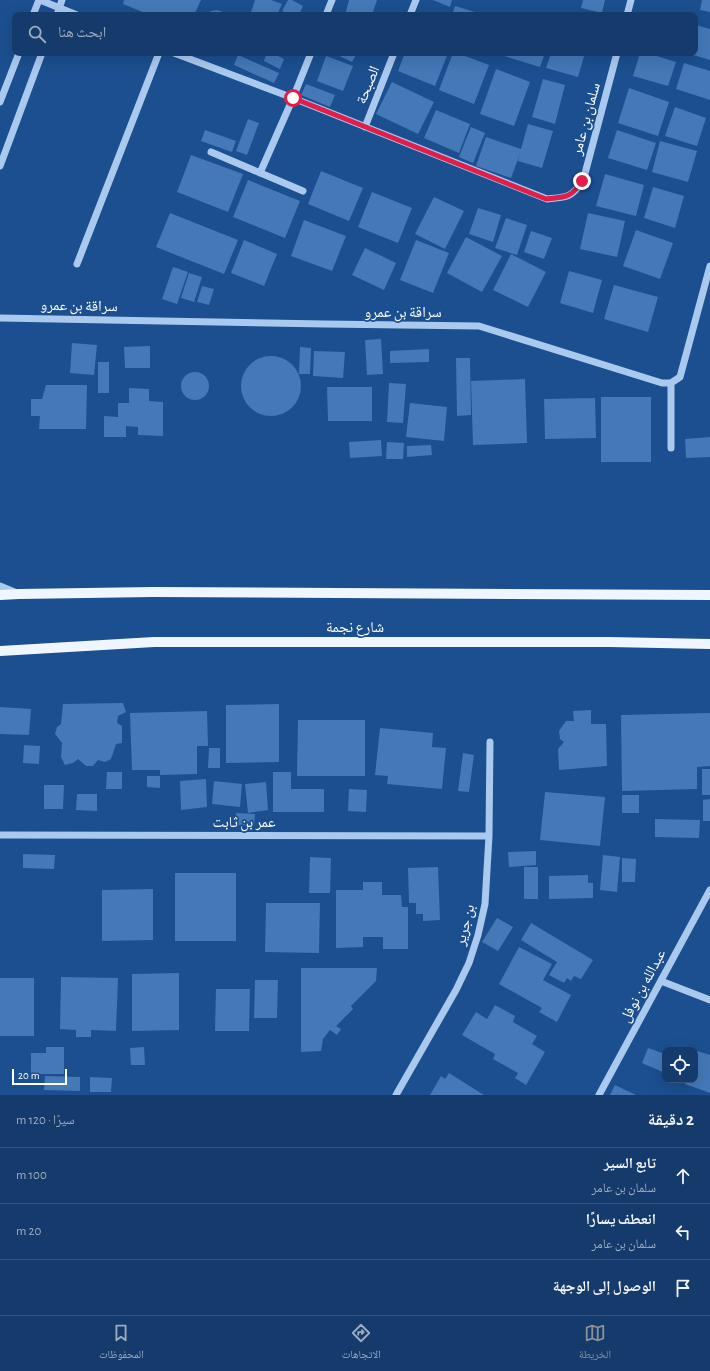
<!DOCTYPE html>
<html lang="ar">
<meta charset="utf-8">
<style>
:root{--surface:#143b6b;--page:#1d4271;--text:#f1f3f6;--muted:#9dadc1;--line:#33557e;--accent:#8c9099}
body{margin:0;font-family:"Alegreya Sans","Noto Naskh Arabic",sans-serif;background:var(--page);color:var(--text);direction:rtl}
.controls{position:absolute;right:12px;bottom:12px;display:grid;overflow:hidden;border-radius:8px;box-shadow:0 4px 16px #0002}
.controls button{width:36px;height:36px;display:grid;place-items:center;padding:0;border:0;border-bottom:1px solid var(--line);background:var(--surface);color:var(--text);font:20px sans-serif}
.scale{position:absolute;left:12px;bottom:10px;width:55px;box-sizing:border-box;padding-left:4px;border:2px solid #fff;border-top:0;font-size:11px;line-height:14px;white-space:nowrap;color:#fff;-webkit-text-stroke:3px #1b4f8f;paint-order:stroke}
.stop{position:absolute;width:12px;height:12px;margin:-9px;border:3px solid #e11d48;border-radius:50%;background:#fff}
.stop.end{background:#e11d48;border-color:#fff;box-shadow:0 1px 4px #0008}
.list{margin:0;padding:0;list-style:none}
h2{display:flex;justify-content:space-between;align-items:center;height:52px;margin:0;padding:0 16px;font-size:17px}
h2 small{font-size:13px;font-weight:400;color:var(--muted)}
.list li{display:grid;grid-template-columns:26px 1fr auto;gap:12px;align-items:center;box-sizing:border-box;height:56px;padding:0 16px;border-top:1px solid var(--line)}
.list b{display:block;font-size:15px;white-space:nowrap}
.list p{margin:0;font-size:13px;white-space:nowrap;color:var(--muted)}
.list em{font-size:13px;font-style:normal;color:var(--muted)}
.icon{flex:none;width:22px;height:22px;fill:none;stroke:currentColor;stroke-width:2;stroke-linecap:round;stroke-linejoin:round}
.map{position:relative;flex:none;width:710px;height:1095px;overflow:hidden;direction:ltr}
.search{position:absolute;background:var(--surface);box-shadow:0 4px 16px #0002;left:12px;right:12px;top:12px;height:44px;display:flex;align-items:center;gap:10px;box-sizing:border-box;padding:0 14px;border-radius:8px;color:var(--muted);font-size:15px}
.sheet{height:220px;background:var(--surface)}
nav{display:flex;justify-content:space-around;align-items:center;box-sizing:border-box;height:56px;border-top:1px solid var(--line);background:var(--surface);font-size:11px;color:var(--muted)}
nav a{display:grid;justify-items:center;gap:2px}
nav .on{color:var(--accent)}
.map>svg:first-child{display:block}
.building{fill:#4478b7}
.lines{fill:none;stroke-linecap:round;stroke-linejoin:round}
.minor{stroke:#a9c9ee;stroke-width:7}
.major{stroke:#f0f6ff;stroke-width:10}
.route{stroke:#e11d48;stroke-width:5}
.labels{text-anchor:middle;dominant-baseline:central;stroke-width:3.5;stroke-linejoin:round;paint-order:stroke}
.street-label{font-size:15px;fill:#fff;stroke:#1b4f8f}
</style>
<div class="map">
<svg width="710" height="1095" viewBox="0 0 710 1095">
<rect width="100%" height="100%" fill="#1b4f8f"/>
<path class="building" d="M124,0H201L194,15H150L123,4Z
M255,0H271L282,4L277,15H250Z
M288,0H292L303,6L299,15H290L282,11Z
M349,0H377L372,15H345Z
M433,0H452L450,7Z
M583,0H605L602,13L581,8Z
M702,0H710V12L700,10Z
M455,6L478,13L477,15H452Z
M217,10L223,12L226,15H205L211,11Z
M696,25L710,29V60L687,53H695Z
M267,53H272L284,59L280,69L264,61Z
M333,53H357L352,62Z
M405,53H448L435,86L398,71Z
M453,53H457L489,65L474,104L439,90Z
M505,53H545L540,67L504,56Z
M551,53H585L578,77L546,68Z
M640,53H647L676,62L668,86L633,76Z
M238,55L279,73L274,83L234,65Z
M326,56L353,66L343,91L317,81Z
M684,63L710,71V100L676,89Z
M496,69L530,82L514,126L480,114Z
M543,79L565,85L555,124L532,117Z
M392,82L434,102L418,134L376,114Z
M306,84L335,95L330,107L301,95Z
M629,88L669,102L658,136L618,123Z
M675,107L706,118L697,146L665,136Z
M436,110L470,124L459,153L424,138Z
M248,119L259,123L247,155L236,151Z
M528,124L553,131L542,168L518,161L520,154L511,178L476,166L486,137L521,149Z
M471,127L485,133L473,163L459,157Z
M205,130L236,141L232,152L201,141Z
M617,130L656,143L647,170L608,158Z
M660,141L697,151L688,182L652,172Z
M191,155L243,174L228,212L177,192Z
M321,171L363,188L349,221L308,204Z
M605,174L644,185L636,216L596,206Z
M248,180L300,201L285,238L233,217Z
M653,187L684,196L675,228L644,218Z
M372,192L412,208L398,243L358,227Z
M434,197L464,211L445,249L415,234Z
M478,208L501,215L493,242L469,234Z
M170,213L238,240L224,274L156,247Z
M588,213L625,221L617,257L580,249Z
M506,218L527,225L517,255L495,248Z
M304,220L346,236L332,271L291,256Z
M636,230L673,243L660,279L623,266Z
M531,231L552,238L544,259L524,252Z
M466,237L502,256L482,292L447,273Z
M244,240L277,254L264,286L231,273Z
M416,240L449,253L433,293L400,280Z
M365,248L396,263L384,290L352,275Z
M511,254L546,272L528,307L493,290Z
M173,267L188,272L177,304L162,299Z
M569,271L602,280L593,313L560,303Z
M189,273L202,277L194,302L181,298Z
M614,285L658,297L648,332L604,319Z
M202,286L214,289L209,305L197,302Z
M381,339L383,374L367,375L365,340Z
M72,343L97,345L94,375L70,373Z
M150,346V368H125L124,347Z
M300,347L311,348L310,374H299Z
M429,349V362L390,363V351Z
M314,351L345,352L343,378L313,376Z
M241 386a30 30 0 1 1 60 0a30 30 0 1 1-60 0Z
M456,358H470L471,415L457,416Z
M98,362H109V393H98Z
M181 386a14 14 0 1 1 28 0a14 14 0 1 1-28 0Z
M525,379L527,443L473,445L471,381Z
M389,383L406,384L403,423L387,422Z
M46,385H87L86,429H39L40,416H31V399H42Z
M327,387H372V421H328Z
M129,388L149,389V401L163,402V436L138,435V427L126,426V437H104V416L118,417V403H129Z
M601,397H651V462H601Z
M595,398L596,438L545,439L544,399Z
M410,403L447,407L444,441L406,437Z
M710,437V457L686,458L685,439Z
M381,440L382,456L350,458L349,442Z
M387,442L404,443L403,459H386Z
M431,445L432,455L407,457V446Z
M123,703L126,712L118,716L117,723L122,726V743L116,744L111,759L105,762L98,760L93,766H86L78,759L73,763L65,765L61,757L62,743L55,734L57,727L61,724L63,704Z
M279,704V762L226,763V705Z
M0,707L31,709L29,735L0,734Z
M591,710V724H606L607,766L559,770L558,749L564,742L560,739L559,731L566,721H574L573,711Z
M207,711L208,746H197V774L160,775V770H132L130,713Z
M710,713V766L697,767V789L622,791L621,715Z
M298,720H365V776H297Z
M380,728L433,733L432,747L446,748L442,789L387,784L388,776L375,775Z
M24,745L40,746L39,764L23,763Z
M209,748H220V768H208Z
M463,753L474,755L469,792L458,791Z
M702,769H710V795H702Z
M107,772H122V789H106Z
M273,772H291V789H324V812H273Z
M147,776H160V788L147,787Z
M206,779L207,807L181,810L180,781Z
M214,781L242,784L240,807L212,804Z
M266,782L268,810L248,813L245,784Z
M44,785H64L63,809H44Z
M349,789L367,790L366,812L348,811Z
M545,792L605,797L600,846L540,840Z
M77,794H97V811L76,810Z
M622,795H639V813H622Z
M710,799V821H703V800Z
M236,813L255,814L254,826L235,825Z
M655,819L700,820L699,838L655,837Z
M536,851V865L509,867L508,852Z
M23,854L55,855L54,869L23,868Z
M603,855L620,857L617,892L600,890Z
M310,857L331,858L330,893H309Z
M622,858L636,859L635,882H622Z
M438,867L440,920L423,921V914H416V903H409L408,868Z
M524,867H538V899H524Z
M175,873H236V941H175Z
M588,875V883H593V898L549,899V876Z
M363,882H382V895H401L402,907H408V949H383V937H363V947L336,948V890H363Z
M153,889V940L102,941V890Z
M266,903H320L319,953L265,952Z
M497,918L513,927L498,951L482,942Z
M531,923L593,960L581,979L574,976L571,981L567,978L564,983L549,975L557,962L521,940Z
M519,947L552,964L543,980L571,995L557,1022L539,1012L542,1008L499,984Z
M301,968H377L376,981L351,1006L353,1009L336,1026L341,1029L337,1035L330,1030L323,1039L321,1051L301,1052Z
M179,973V1030L132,1031V974Z
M61,977L118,978L116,1031L91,1030V1037H76V1030L60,1029Z
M0,978H34V1036H0Z
M255,980H278L277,1018H254Z
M216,989H250L249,1031H215Z
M495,1005L515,1016L513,1022L537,1036L532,1044L545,1052L526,1085L515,1078L518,1073L493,1059L495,1054L462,1035L476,1012L487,1019Z
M46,1047H64V1074H31V1053H46Z
M144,1047L145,1065H131L130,1048Z
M648,1048L665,1054V1073L642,1063Z
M697,1051L710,1055V1093L685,1084L686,1080H695V1056Z
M449,1073L484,1095H430L441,1076L445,1079Z
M45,1076L80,1077V1091L44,1090Z
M90,1077L112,1078L111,1092H90Z
M615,1085L636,1095H610Z"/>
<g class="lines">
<path class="minor" d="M40,0L77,15
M33,15L39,0
M57,15L62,0
M326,15L332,0
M410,15L416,0
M627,15L631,0
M174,53L293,98L547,199C567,197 571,198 583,181L617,53
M0,102L19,53
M365,127L394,53
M211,152L303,191
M0,166L42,53
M260,173L293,98L311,53
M77,264L159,53
M0,318L325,324L479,326L662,383H671L680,377L710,266
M671,448V383
M0,586L17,593
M0,835L489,836
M661,981L710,1000
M396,1095L456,990L469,963L478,935L485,904L489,836L490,742
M599,1095L710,890"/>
<path class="major" d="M0,595L19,594L153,592L710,595
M0,651L154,642H609L710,644"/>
</g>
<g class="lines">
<path class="route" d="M293,98L546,199C566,197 571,198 582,181"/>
</g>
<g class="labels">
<g class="street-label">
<text transform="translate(368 85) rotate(-68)">الصبحة</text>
<text transform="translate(586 119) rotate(-75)">سلمان بن عامر</text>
<text transform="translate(79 306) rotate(1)">سراقة بن عمرو</text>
<text x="403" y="312">سراقة بن عمرو</text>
<text x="355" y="627">شارع نجمة</text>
<text x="244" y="822">عمر بن ثابت</text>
<text transform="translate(465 925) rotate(-76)">بن جرير</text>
<text transform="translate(643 986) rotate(-62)">عبدالله بن نوفل</text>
</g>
</g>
</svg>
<div class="controls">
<button><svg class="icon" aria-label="locate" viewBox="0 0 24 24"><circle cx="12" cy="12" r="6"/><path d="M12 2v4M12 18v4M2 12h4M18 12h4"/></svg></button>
</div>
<div class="scale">20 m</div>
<div class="stop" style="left:293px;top:98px"></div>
<div class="stop end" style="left:582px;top:181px"></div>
<div class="search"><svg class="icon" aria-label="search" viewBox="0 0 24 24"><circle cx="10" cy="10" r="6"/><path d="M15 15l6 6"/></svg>ابحث هنا</div>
</div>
<section class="sheet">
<h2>2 دقيقة<small>سيرًا · 120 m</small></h2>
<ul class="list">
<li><svg class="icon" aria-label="ahead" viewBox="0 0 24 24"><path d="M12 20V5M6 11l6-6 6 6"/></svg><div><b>تابع السير</b><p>سلمان بن عامر</p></div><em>100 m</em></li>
<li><svg class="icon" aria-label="left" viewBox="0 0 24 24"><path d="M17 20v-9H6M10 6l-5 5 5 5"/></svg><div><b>انعطف يسارًا</b><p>سلمان بن عامر</p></div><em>20 m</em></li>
<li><svg class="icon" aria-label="arrive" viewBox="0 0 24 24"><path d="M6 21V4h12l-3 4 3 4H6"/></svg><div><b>الوصول إلى الوجهة</b></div></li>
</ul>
</section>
<nav>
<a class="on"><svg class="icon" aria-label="map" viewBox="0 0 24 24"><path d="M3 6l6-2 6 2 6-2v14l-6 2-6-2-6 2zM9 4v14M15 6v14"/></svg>الخريطة</a>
<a><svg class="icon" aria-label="directions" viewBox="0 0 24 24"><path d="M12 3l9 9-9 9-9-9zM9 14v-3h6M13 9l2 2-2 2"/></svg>الاتجاهات</a>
<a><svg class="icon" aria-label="saved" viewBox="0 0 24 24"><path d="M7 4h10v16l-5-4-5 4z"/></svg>المحفوظات</a>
</nav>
